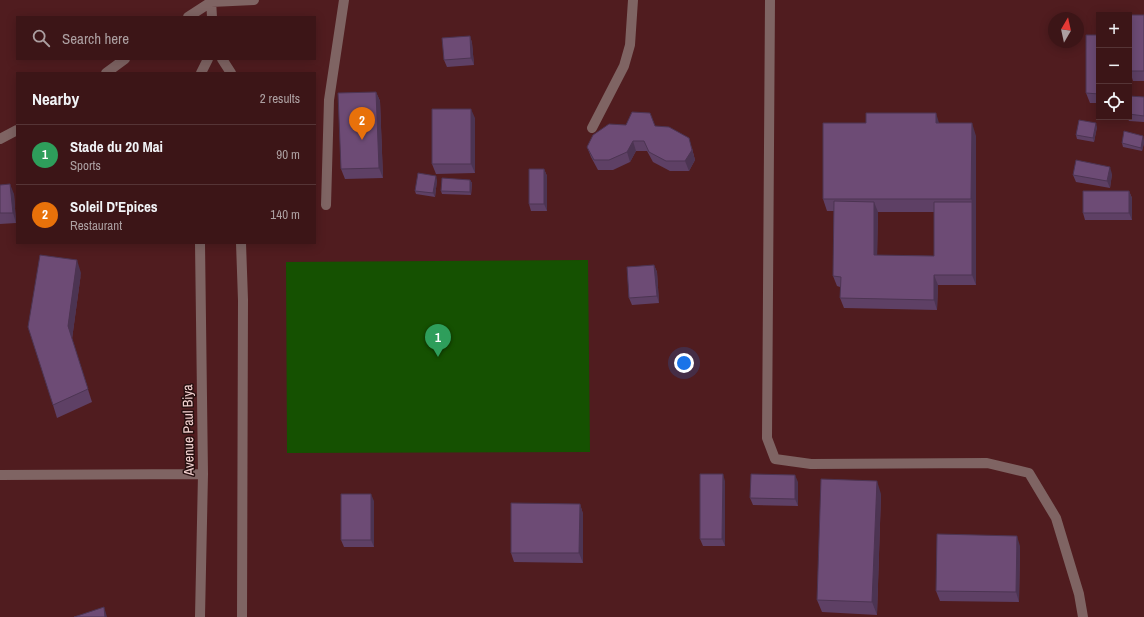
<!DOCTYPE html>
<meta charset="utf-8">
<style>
:root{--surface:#3c1517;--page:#431e20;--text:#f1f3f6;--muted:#ac9fa1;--line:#553436;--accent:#1a73e8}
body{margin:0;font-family:"Archivo Narrow",sans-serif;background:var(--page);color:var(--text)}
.controls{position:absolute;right:12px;top:12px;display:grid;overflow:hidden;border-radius:0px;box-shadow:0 2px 10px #0003}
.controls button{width:36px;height:36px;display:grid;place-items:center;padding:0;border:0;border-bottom:1px solid var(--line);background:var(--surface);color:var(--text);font:20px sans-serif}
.compass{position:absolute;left:1048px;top:12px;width:36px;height:36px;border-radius:50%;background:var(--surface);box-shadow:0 2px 10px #0003;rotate:9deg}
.you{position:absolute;left:684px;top:363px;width:14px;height:14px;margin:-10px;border:3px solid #fff;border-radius:50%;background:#1a73e8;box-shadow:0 0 0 6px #1a73e833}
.badge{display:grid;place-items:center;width:26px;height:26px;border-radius:50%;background:var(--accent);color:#fff;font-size:13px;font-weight:700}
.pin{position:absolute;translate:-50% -33px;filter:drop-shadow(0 1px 2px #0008)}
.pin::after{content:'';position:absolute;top:21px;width:14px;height:12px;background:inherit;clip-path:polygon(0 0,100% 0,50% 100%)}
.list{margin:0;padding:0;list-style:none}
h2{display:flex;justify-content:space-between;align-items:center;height:52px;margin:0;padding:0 16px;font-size:17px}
h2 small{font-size:13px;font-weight:400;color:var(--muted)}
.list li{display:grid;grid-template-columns:26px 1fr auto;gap:12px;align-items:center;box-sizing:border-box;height:60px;padding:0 16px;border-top:1px solid var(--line)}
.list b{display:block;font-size:15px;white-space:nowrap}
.list p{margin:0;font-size:13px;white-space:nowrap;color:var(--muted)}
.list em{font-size:13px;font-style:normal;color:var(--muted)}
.icon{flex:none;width:22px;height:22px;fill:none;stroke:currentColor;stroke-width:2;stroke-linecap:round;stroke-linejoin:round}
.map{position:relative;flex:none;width:1144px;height:617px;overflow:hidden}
.search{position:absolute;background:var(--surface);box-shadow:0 2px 10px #0003;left:16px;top:16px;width:300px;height:44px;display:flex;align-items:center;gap:10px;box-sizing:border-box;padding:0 14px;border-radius:0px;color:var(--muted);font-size:15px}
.panel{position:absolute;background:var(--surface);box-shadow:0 2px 10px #0003;left:16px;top:72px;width:300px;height:172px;border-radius:0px}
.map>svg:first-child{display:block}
.green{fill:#155101}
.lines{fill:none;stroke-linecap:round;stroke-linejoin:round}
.minor{stroke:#7f6463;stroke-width:10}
.wall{fill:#5e4065;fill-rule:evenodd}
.shaded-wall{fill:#4c3452}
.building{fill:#6d4b75;stroke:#4c3452}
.labels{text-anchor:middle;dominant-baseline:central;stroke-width:3;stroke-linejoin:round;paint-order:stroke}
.street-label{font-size:14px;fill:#f4d2d1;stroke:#271010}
</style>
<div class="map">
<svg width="1144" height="617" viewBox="0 0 1144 617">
<rect width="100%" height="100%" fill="#501c1f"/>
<path class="green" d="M588,260L590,452L287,453L286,262Z"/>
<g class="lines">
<path class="minor" d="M211,0L212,17
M770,0L767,438L775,459L811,464L987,463L1029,473L1056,518L1079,594L1083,617
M188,17L211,2L254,0
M222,59L231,73
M106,73L125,59
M201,73L208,59
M592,128L624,66L630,45L633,0
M0,139L17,130
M326,205L329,100L344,0
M200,243L203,474L200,617
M241,243L243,300L242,617
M0,475L203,474"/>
</g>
<path class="wall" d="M1144,15V81H1133L1130,71Z
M1099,35V103H1090L1086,93Z
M470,36L472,43L474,65L447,67L444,60Z
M1129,44V96L1144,97V122L1129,121L1127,117H1129Z
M376,92L380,101L383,178L345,179L341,169Z
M475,118V173L436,174L432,164Z
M939,123L976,136V285H938L937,310L844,308L840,298V287L837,286L833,276L834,211H827L823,199ZM878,212H934V256L877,255Z
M655,126L692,148L695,160L689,171H670L653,162L647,151H636L630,162L613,170H598L591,157L587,147Z
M1097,127L1094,142L1077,139L1076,135Z
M1143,136L1144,143L1142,151L1123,147L1122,143Z
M544,169L547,176V211H531L529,204Z
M1112,174L1110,188L1076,182L1073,175Z
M437,180L435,197L416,194L415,191Z
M470,180L472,183L471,195L442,194L441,191Z
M0,185L14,194L16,223L0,224Z
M1129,191L1132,198V220H1085L1083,213Z
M654,265L657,272L659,303L632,305L629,298Z
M81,273L72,339L92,402L57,418L53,405Z
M725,481V546H703L700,539Z
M798,482V506L753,505L750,498Z
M881,494L877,615L822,612L817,600Z
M374,501V547H344L341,540Z
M580,504L583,514V563L514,562L511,553Z
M1020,546L1019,602L940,601L936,591Z"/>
<path class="shaded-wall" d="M470,36L472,43L474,65L471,58Z
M376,92L380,101L383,178L379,168Z
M471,109L475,118V173L471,164Z
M936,113L940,126L936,123Z
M972,123L976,136V285L972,275V202L971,199Z
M1096,123L1097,127L1094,142L1093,138Z
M1143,136L1144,143L1142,151L1141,148Z
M689,138L695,160L689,171L685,161Z
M633,141L636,151L630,162L627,152Z
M1110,167L1112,174L1110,188L1107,181Z
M544,169L547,176V211L544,204Z
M436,176L437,180L435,197L433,193Z
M470,180L472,183L471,195L470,192Z
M10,184L14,194L16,223L13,213Z
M1129,191L1132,198V220L1129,213Z
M874,202L878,212L877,265L874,255Z
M77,260L81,273L72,339L92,402L88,389L68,326Z
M654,265L657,272L659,303L657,296Z
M934,275L938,285L937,310L934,300Z
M723,474L725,481V546L722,539Z
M795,475L798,482V506L795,499Z
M877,481L881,494L877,615L872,602Z
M371,494L374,501V547L371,540Z
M580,504L583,514V563L579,553Z
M1017,536L1020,546L1019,602L1016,592Z
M104,607L107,617H105Z"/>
<path class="building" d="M1130,15H1144V71H1130Z
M1086,35H1099V94L1086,93Z
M470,36L471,58L444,60L442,38Z
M376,92L379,168L341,169L338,93Z
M1129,96L1144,97V116L1129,114Z
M432,109H471V164H432Z
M632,112L650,113L655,126L669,127L689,138L692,150L685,161H666L649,152L644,141H633L627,152L609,160H594L587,147L593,135L609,124L626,125Z
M866,113H936V123H972L971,199H823V123H866Z
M1079,120L1096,123L1093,138L1076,135Z
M1124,131L1143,136L1141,148L1122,143Z
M1076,160L1110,167L1107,181L1073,175Z
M529,169H544V204H529Z
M418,173L436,176L433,193L415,191Z
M442,178L470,180V192L441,191Z
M10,184L13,213H0V185Z
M1083,191H1129V213H1083Z
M834,201L874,202V255L934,256V202H972V275H934V300L840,298L841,277L833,276Z
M40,255L77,260L68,326L88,389L53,405L28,327Z
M654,265L657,296L629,298L627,267Z
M700,474H723L722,539H700Z
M751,474L795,475V499L750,498Z
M821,479L877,481L872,602L817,600Z
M341,494H371V540H341Z
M511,503L580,504L579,553H511Z
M937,534L1017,536L1016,592L936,591Z
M104,607L105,617H74Z"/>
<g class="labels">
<g class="street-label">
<text transform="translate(188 430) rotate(-91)">Avenue Paul Biya</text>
</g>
</g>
</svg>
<div class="controls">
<button>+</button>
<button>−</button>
<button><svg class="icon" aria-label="locate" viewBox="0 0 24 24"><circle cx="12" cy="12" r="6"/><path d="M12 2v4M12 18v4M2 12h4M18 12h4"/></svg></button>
</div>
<svg class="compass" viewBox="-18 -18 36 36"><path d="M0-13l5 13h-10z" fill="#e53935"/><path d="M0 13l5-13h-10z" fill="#ac9fa1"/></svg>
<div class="you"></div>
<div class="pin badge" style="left:438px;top:357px;background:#2e9e5b">1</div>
<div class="pin badge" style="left:362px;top:140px;background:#e8710a">2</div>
<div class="search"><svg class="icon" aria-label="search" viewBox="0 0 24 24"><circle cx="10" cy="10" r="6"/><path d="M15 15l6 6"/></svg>Search here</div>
<section class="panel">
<h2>Nearby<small>2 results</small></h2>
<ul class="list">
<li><span class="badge" style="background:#2e9e5b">1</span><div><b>Stade du 20 Mai</b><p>Sports</p></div><em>90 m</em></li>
<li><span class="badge" style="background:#e8710a">2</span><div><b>Soleil D'Epices</b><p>Restaurant</p></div><em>140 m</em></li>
</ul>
</section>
</div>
